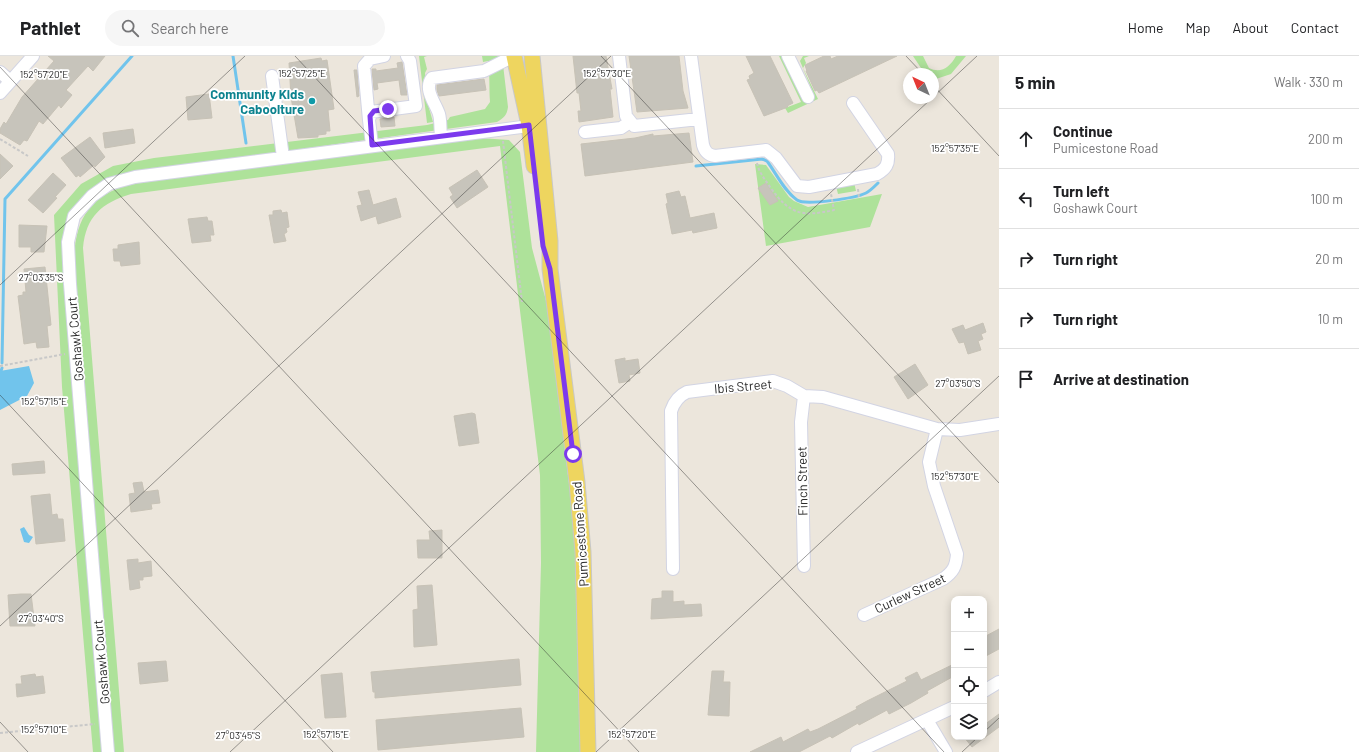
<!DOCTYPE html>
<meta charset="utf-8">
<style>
:root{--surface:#fff;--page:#f6f6f6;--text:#202124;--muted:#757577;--line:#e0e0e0}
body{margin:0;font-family:Barlow,sans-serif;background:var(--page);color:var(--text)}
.controls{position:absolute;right:12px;bottom:12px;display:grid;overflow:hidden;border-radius:8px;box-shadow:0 2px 10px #0003}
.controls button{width:36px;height:36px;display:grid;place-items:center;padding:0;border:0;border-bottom:1px solid var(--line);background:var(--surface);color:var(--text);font:20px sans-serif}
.compass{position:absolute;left:903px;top:12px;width:36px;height:36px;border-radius:50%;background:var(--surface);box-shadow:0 2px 10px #0003;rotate:317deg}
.stop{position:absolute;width:12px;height:12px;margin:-9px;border:3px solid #7c3aed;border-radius:50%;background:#fff}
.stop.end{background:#7c3aed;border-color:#fff;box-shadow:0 1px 4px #0008}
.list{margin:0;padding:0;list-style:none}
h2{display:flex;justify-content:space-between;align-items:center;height:52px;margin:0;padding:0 16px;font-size:17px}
h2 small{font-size:13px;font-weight:400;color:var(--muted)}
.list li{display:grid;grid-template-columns:26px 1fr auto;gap:12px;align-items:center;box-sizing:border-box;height:60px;padding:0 16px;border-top:1px solid var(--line)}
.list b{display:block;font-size:15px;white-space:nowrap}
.list p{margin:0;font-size:13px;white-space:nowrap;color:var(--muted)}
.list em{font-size:13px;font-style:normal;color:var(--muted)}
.icon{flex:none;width:22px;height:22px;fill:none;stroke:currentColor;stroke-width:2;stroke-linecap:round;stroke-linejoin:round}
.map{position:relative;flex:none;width:999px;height:696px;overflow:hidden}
header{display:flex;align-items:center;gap:24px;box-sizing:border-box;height:56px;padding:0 20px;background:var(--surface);border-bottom:1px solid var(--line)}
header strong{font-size:19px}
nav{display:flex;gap:22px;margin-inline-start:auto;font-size:14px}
.search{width:280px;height:36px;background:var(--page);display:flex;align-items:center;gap:10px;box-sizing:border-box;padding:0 14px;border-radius:22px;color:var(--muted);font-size:15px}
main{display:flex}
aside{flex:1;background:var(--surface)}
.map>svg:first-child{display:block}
.green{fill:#aee29a}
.water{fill:#71c4ec}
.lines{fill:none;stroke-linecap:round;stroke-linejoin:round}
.stream{stroke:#71c4ec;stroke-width:3}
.building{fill:#c7c4bb;stroke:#c7c2b6}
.minor-casing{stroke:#d2d4e3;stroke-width:14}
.major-casing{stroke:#c8c8c8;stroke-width:17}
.path{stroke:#c8c8c8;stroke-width:2;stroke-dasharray:3 2;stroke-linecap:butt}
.minor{stroke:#fff;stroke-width:12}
.major{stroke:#eed55f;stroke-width:15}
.route{stroke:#7c3aed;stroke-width:5}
.ticks{fill:none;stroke:#2a2a2a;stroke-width:1;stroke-opacity:0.45}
.culture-dot{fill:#0f9aa8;stroke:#fff;stroke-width:1.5}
.labels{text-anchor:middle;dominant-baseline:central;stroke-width:3.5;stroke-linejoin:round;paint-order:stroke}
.culture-label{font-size:13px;font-weight:bold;fill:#0d838f;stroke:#fff;text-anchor:end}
.street-label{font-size:13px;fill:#2a2a2a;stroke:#fff}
.ticks-label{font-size:10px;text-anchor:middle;fill:#2a2a2a;stroke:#fff;stroke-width:3.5;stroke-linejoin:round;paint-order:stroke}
</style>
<header>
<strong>Pathlet</strong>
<div class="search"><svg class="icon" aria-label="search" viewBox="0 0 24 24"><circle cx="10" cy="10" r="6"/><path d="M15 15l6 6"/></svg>Search here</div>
<nav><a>Home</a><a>Map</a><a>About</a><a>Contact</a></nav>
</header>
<main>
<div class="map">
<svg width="999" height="696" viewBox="0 0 999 696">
<rect width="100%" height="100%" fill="#ece6dc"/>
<path class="green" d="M419,0H427L424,1L427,13L425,17L429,52L433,66L427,67Z
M482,0H502L508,51C507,59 504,62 497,66L121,118L102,126L62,186L104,696H93L62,331L54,159L81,128L113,110L154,102L427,69L448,64L450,61L485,53L490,46C489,32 490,19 488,5L483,6Z
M779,0H783L804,44L814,39L800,5L803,0H809L804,2L806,7L803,12L818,43L788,57L785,52L801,46Z
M913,0H923L929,12C941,18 950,11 956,0H966L951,18L933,24V18H925Z
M480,82L509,84L520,96L532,192L548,252L575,478L581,696H536L541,507L540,419L500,90L131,138C102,147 86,160 83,192L124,696H114L74,202C76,162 90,140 130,128Z
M755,108L766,109L789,141L794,145L808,151L882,138L870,171L766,190Z
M854,126L856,135L838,138L836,130Z"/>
<path class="water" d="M29,310L34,327L27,340L0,354V315Z
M24,471L29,479L33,481L29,487L24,486L20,473Z"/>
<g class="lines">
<path class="stream" d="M233,0L246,87
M696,110L762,103L767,105C776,117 784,135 797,144C805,150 856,142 866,137C870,135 875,130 878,127
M2,307L5,143L132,0
M1,315L2,312"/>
</g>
<path class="building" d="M48,0H105L93,15L88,10L66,34L72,39L61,52L59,49L43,68L39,65L27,85L24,84L20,89L0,77V73L4,66L6,68L22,41L54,5Z
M573,0H606L612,33H610L613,61L579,66L578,55H581L579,37H577Z
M629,0H679L683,35L688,52L637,56Z
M746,0H770L793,47L787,50L788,51L764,60L747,24L750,23L749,20L754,17Z
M824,0H830L831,3L838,0H897L819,37L817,34L815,35L806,15H807L805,9Z
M321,2L322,5L327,4L334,53L328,54L330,75H326V78L318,79V81L298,82L291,41L289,7Z
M402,6L407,39H401L399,24L377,27L378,33L374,34L372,13H376V15L398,12L397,7Z
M354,14H357L359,40L357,41Z
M484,23L486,34L439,40L437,34V29Z
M209,38L212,62L188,64L186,41Z
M394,61L395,70L381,71L380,63Z
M133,73L135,87L105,92L103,77Z
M689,77L693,106L585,120L581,88L635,82L653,78V80Z
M90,81L105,101L95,111L94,109L80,121L79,119L76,121L61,102Z
M0,98L13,110L0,123Z
M477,114L488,131L457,152L450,141L453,139L449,132Z
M53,117L66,129L55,141L57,142L43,157L28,144Z
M766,127L778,145L770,149L758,132Z
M369,134L373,149L396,142L401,161L378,168L376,160L361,165L357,150L362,149L358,136Z
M679,135L681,141L685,140L690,162L714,157L717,172L693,177L692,174L672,178L666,148L668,147L666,138Z
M281,154L282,157L287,156L289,171L286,172L287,176L284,178L286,185L274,187L269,159H273V155Z
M207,161L208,165H212L214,179H210L211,185L192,187L188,163Z
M19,169L47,170L44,196H31V191H19Z
M139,186L140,208L121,210L120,205H114L113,193H118V189Z
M45,211L51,269L47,270L49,291L37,292L36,286L24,288L18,240L23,239V236H26L24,213Z
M983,267L986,276L981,278L983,283L978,285L981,294L968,298L964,286L959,287L952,273L963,269L965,274Z
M625,302V305L638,303L640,317L629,319L630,325L619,327L615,304Z
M915,308L928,329L908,343L894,321Z
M472,357L475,358L479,387L459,390L454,360Z
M44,405L45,417L13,419L12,408Z
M142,426L144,436L158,434L160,447L151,448L152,453L131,456L129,438L135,437L133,427Z
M50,438L52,459L57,458L58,463H63L65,485L36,488L31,440Z
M442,474V502H418L417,484H430L429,475Z
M138,503V507L151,505L152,520L143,521V524H139L140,532L130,534L127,504Z
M432,529L437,589L414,591L413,554L418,553L417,530Z
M662,535H673V546L684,545V549L701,548L702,560L651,563L652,543L662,542Z
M21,538H31L35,570H10L8,539Z
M999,573V593L984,601V581Z
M519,603L521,629L375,642V636H373L371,616Z
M166,605L168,625L140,628L138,607Z
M954,608V620L927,635L928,637L911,647L889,658L887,654L859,669L858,667L832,682L830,680L799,696H750L781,681L783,686L808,673L810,676L818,673L857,653L856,651L867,645L907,625L905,622L917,616L921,624Z
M712,615H724L723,626H730L729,660L708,659Z
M342,617L346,661L325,662L321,619Z
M35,618L36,621L43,620L45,637L17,641L16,628H22L21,620Z
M521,652L524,681L378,694L376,664Z
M999,658V671L972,691L964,681H984V669Z"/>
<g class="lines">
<defs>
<path id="minor" d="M619,0L626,60L634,70L699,63
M691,0L703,89C705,96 708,99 715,100L766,94L776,102L797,130L809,131L877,118C886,113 889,108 888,98L853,47
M788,0L808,41
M0,16L10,25
M272,20L283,101
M0,37L33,0
M369,64L364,10L370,3L384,0
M585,76L621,72L630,66
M441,80C440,73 441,65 439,58C436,48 423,33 432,22L484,15L514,0
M372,89L369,64L371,56L416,50L410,5L407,0
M804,510L801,366L804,340
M673,513L671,355C674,346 678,340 687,336L773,325L787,330L804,340L823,341L937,373L960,374L999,368
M864,559L943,523C953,516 956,511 957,498L934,430L929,406L937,373
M984,635L999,626
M927,664L946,696
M108,696L70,228L68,186L74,160L92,140L109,128L135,121L537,69
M857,696L954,651"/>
<path id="major" d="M514,0L529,69L534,110
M532,0L550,185V213L577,426L583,496L588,696"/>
</defs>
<use href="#minor" class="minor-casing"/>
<use href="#major" class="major-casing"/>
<path class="path" d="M0,83L28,100
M503,85L522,246
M757,107C759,117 765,123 770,131C790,159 802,161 834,154L831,138
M858,133L859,142
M0,310L65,298
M0,677L95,668"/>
<use href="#minor" class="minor"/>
<use href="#major" class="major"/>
</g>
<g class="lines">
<path class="route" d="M388,53L374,55L370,60L372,89L529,69L543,190L550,213L573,398"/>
</g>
<path class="ticks" d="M295,0L944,696M601,0L999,427M906,0L923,18M0,11L639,696M933,29L999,100M933,41L977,0M0,229L245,0M0,339L333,696M0,570L611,0M0,666L28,696M984,676L999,662M230,696L932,42M596,696L999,320M962,696L978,681"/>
<circle class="culture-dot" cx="312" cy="45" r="4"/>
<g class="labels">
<g class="culture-label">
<text x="304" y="38">Community Kids<tspan x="304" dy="15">Caboolture</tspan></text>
</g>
<g class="street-label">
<text transform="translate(75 283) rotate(-95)">Goshawk Court</text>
<text transform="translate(743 330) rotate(-5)">Ibis Street</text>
<text transform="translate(802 425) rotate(-91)">Finch Street</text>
<text transform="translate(580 478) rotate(-94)">Pumicestone Road</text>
<text transform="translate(910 537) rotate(-25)">Curlew Street</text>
<text transform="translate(101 606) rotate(-95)">Goshawk Court</text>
</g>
</g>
<g class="ticks-label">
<text x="302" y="21">152°57'25"E</text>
<text x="607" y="21">152°57'30"E</text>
<text x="44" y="22">152°57'20"E</text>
<text x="955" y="96">152°57'35"E</text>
<text x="41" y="225">27°03'35"S</text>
<text x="958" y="331">27°03'50"S</text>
<text x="44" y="349">152°57'15"E</text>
<text x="955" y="424">152°57'30"E</text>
<text x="41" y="566">27°03'40"S</text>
<text x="44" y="677">152°57'10"E</text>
<text x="326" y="682">152°57'15"E</text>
<text x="632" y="682">152°57'20"E</text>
<text x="238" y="683">27°03'45"S</text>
</g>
</svg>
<div class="controls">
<button>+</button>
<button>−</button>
<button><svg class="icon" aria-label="locate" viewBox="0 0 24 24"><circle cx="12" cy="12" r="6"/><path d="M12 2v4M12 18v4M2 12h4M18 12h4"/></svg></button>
<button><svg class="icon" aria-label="layers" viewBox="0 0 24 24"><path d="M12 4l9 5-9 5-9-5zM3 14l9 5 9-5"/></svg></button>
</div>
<svg class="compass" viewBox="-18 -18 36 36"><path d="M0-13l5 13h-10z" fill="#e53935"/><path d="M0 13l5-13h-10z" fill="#757577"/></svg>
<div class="stop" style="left:573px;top:398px"></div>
<div class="stop end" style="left:388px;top:53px"></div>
</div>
<aside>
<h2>5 min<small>Walk · 330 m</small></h2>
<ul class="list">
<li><svg class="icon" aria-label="ahead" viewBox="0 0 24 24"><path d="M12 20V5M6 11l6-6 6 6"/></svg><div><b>Continue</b><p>Pumicestone Road</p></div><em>200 m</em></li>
<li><svg class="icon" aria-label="left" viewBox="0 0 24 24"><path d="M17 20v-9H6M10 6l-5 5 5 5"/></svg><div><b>Turn left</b><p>Goshawk Court</p></div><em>100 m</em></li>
<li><svg class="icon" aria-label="right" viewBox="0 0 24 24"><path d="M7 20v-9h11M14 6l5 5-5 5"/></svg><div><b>Turn right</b></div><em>20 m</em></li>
<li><svg class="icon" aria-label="right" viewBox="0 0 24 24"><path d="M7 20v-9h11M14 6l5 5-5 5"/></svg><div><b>Turn right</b></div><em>10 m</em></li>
<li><svg class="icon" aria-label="arrive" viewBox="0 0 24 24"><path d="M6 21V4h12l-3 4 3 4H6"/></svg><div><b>Arrive at destination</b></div></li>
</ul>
</aside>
</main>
